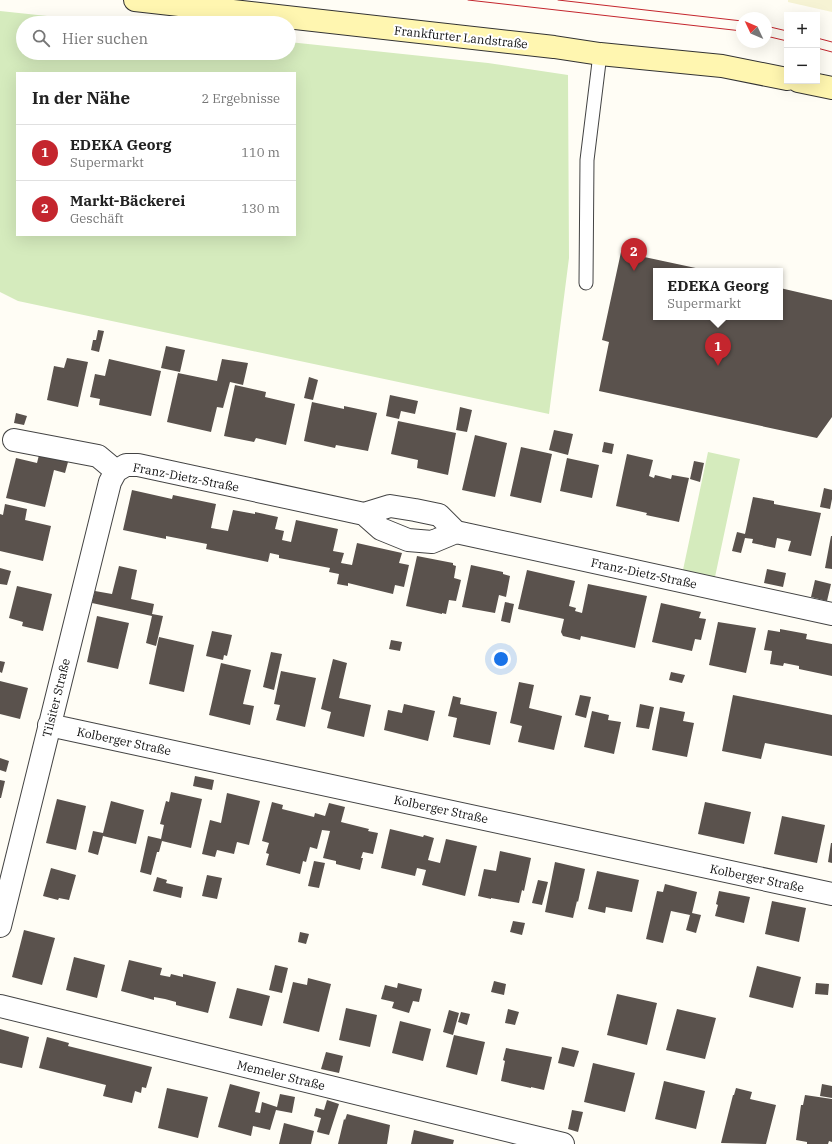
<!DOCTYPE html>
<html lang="de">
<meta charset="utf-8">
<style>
:root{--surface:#fff;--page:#f6f6f6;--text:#222;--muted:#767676;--line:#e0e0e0;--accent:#c4262e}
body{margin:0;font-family:"IBM Plex Serif",serif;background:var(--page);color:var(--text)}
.controls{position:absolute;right:12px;top:12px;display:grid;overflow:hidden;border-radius:0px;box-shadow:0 4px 16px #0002}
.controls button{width:36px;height:36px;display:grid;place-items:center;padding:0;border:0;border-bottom:1px solid var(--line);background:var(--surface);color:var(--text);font:20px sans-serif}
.compass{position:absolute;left:736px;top:12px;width:36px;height:36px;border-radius:50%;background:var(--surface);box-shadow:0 4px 16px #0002;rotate:314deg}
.you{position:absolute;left:501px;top:659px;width:14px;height:14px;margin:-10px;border:3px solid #fff;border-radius:50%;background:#1a73e8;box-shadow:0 0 0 6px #1a73e833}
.badge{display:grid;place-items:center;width:26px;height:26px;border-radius:50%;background:var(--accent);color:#fff;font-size:13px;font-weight:700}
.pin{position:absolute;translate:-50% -33px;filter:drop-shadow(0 1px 2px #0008)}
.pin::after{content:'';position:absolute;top:21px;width:14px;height:12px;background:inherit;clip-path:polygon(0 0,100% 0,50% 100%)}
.popup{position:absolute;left:653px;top:268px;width:130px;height:52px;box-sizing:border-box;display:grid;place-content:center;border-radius:0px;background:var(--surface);filter:drop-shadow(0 1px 3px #0005);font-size:13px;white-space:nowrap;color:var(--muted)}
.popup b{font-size:15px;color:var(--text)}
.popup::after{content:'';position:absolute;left:50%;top:100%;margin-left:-8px;border:8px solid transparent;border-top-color:var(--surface)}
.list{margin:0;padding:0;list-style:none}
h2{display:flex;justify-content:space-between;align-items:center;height:52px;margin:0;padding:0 16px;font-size:17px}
h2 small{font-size:13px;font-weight:400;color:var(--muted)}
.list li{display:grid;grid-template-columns:26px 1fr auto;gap:12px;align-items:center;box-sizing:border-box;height:56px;padding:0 16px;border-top:1px solid var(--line)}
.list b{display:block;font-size:15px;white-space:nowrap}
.list p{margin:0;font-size:13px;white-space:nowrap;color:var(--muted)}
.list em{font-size:13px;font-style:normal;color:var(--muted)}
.icon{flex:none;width:22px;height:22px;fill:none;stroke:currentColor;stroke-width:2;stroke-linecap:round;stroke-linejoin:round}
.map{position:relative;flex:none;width:832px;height:1144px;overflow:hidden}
.search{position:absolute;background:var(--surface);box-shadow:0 4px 16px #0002;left:16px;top:16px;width:280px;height:44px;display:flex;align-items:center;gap:10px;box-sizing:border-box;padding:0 14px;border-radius:22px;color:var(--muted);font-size:15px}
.panel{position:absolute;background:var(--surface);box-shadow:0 4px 16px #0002;left:16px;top:72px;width:280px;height:164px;border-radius:0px}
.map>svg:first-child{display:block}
.farmland{fill:#f6f3d4}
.green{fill:#d5ebbd;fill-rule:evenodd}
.building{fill:#5a524d}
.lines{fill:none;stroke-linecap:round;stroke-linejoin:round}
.lane-casing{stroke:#444;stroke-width:15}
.street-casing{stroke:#444;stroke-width:24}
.secondary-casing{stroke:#333;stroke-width:24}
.lane{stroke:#fff;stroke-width:13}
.street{stroke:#fff;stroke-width:22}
.secondary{stroke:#fff6b0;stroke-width:22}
.tram{stroke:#c4262e;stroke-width:1}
.labels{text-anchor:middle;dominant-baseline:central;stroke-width:4;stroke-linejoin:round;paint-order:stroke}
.street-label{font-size:12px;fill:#111;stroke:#fff}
</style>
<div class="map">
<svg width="832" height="1144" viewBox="0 0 832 1144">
<rect width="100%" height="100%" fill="#fffdf5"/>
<path class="farmland" d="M788,0H832V12L788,2Z"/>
<path class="green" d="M0,11L113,23H23V53H289V42L488,63L568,75L569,258L549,414L18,301L0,292ZM17,73H295V235H17Z
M708,452L740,459L715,577L683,570Z"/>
<path class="building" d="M621,252L705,270L656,271V317H780V288L832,300V417L817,438L599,391L609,342L602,340Z
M98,330L104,331L99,352L91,350L93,340H96Z
M166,346L185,350L180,372L161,368Z
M67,358L88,362L78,407L47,400L54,366L64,368Z
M109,359L161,371L151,416L99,405L100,399L90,397L95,374L105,376Z
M222,359L248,363L243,385L230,382L223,408L217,407L211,432L167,422L178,373L217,381Z
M309,377L318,380L313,400L304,398Z
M235,385L266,392L265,397L295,404L286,445L256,438L254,442L224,436Z
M390,395L418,401L415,414L401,411L399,419L386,416Z
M312,402L344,409V406L377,413L368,451L336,445L335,448L304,441Z
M460,407L472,410L467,432L456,430Z
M16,413L27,416L24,425L14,423Z
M398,421L456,433L448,475L417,468L418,460L391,454Z
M554,430L573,434L568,455L549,450Z
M475,435L507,443L495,497L462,490Z
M604,442L614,444L612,454L602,452Z
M521,447L552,454L541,503L510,496Z
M627,454L653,460L649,476L654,478L655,475L671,479L672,475L689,478L679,522L646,515L647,513L616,506Z
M39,455L68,462L65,473L54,470L45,507L6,498L16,458L37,463Z
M567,458L599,465L592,498L560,491Z
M694,461L704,463L700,482L690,479Z
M824,488L832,490V499L830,509L820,507Z
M132,490L172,499L173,495L216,504L211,528L228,531L233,510L255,514V512L278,517L275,529L284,531L282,540L291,542L296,520L338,529L333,551L344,553L341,563L352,565L357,543L402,553L399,563L409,565L404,587L395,585L393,594L348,583V586L337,584L339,574L329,572L330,568L279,558V555L270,553L268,562L206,549L207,544L166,536V539L123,530Z
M753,497L774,501V504L821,513L811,556L788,551L791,541L777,538L775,548L752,543L753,539L745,538L741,553L732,551L737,532L745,534Z
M5,504L27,509L25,520L51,526L43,561L0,551V514L3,515Z
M831,536H832V569L825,568Z
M417,556L453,563V565L456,566L454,578L461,580L456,601L449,600L446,614L442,613V614L406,606Z
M471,565L503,572V574L510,576L506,597L499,595L495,613L462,607Z
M119,566L137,570L131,599L154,604L152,614L163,616L156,646L146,643L152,616L92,603L95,591L112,594Z
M0,568L11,571L7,585L0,584Z
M767,569L786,573L783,587L764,583Z
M527,570L575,581L569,606L576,608L575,611L582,613L588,584L647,596L635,648L581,636L580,640L563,636L561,632L564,619L518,609Z
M815,580L831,584L827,601L811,597Z
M17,586L52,594L43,631L22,626L23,622L9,618Z
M505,602L514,604L510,623L501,621Z
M661,603L701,612L699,618L706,619L701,640L695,639L692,651L652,642Z
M97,616L129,623L118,669L87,662Z
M718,622L756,628L746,673L709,665Z
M780,629L807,634L806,639L832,644V676L799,669V666L784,663L783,666L770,664L772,651L764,650L768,630L780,632Z
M212,631L232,635L227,656L224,655L223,660L206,656Z
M159,637L194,645L184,692L149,684Z
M391,640L402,642L400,651L389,649Z
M271,652L282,654L274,690L263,687Z
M333,659L347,663L339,698L371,705L364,737L327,728L331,712L321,709Z
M0,661L5,662L2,673L0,672Z
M221,663L251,670L243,704L254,706L250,725L209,715Z
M281,671L316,678L305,727L276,720L280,705L274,704Z
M671,672L685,675L682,683L669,680Z
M0,681L28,688L20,719L0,714Z
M519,682L534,685L529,708L562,716L554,750L518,742L522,726L510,723Z
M580,695L591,697L586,718L575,715Z
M733,695L832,715V756L765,743L761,759L722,751Z
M453,696L461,698L460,704L497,712L490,745L453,737L457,718L448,716Z
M404,704L435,711L428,741L384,730L388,710L402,713Z
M640,704L654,707L649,729L636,727Z
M660,707L685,712L683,721L694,723L687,757L652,750Z
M592,711L609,715L608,720L621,722L614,754L584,747Z
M0,758L9,761L6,772L0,770Z
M195,776L214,780L212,790L193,786Z
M0,780L5,781L1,798H0Z
M171,792L202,799L191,848L162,841L159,852H157L151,875L140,872L148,836L161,839L164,825L160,824L166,801L169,802Z
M227,793L260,801L249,845L237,842L234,854L217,850L215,857L202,854L210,820L221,823Z
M57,799L86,806L76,850L46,843Z
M111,801L144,810L136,844L103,836L98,855L88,852L93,831L103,833Z
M272,802L283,805L282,809L314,817L315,813L325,816L329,803L345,807L341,822L369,829L368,831L378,833L373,854L363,852L361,858H363L360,870L336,864V861L323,858L330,831L322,830L317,849L310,847L306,862L303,861L300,874L266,865L269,854L266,853L269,843L262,841Z
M705,802L751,812L744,844L698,834Z
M782,816L825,825L817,863L774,854Z
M390,829L423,837L424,835L434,838L428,860L440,863L446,839L477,846L465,896L422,885L426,870L417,868L415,876L381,868Z
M831,843H832V863L828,862Z
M500,851L531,858L524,891L522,890L519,903L491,898V899L478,896L484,869L496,871Z
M314,861L325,863L319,888L308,886Z
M555,862L585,869L578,902L577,901L573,918L545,912Z
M51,868L76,875L69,900L59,898L58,900L43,896Z
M597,871L639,880L632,912L606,907L605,913L588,909Z
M207,875L222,878L217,899L202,896Z
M157,877L167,880L166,883L183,887L181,898L153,891Z
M538,880L548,882L542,905L532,903Z
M665,884L697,892L692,913L701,915L696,933L686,930L690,915L671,911L663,943L646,939L657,891L663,892Z
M719,891L750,897L744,923L715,916L718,905L716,904Z
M772,901L806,908L799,942L765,934Z
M513,921L525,923L522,935L510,932Z
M24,930L55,938L42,985L12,977Z
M300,932L309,934L306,944L298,942Z
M74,957L105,965L97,998L66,990Z
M129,960L162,968L160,975L170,977L171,974L183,977V974L216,982L208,1013L176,1005V1002L165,999L154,997V1000L121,991Z
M275,965L288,968L282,993L269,990Z
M757,966L801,977L793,1008L749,997Z
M308,978L331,984L319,1032L283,1023L293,982L307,985Z
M494,981L506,984L504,995L491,992Z
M398,983L422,989L419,1002L413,1001L409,1013L392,1008L394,1002L381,999L385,985L397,988Z
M816,983L829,984L828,995L815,994Z
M237,988L270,996L262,1026L229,1018Z
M617,994L657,1003L647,1045L607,1035Z
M346,1008L377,1015L370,1047L339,1040Z
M508,1009L519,1012L515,1025L505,1023Z
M677,1009L716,1018L705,1059L666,1050Z
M449,1010L459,1013L453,1035L443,1032Z
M461,1012L470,1014L467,1025L458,1022Z
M400,1021L431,1029L423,1061L392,1053Z
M0,1029L29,1037L22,1068L0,1063Z
M454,1035L485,1042L477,1075L446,1067Z
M47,1037L69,1043L68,1046L152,1067L146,1088L142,1087L141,1093L135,1091L132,1103L103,1096L106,1085L39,1068Z
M562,1047L579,1051L574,1067L558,1063Z
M506,1048L552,1057L544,1090L531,1087V1088L501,1081L505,1061L503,1060Z
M326,1052L343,1056L339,1073L321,1069Z
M593,1063L635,1073L625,1112L584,1102Z
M664,1081L705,1091L696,1129L655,1119Z
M230,1084L260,1092L255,1112L260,1113L262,1102L277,1107L280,1094L295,1097L292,1113L276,1110L270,1130L253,1126L251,1136L218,1127Z
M822,1084L832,1086V1098L820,1096Z
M167,1088L208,1097L198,1138L158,1128Z
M736,1088L752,1092L750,1099L776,1105L766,1144L721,1143L733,1095H734Z
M805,1095L832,1099V1142L829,1141L828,1144H807V1142L796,1140L801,1105H803Z
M327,1100L339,1104L329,1135L317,1132L321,1118L314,1116L316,1108L324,1110Z
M572,1110L583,1112L578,1132L568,1129Z
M347,1114L390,1125L387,1144H338L344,1119L345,1120Z
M284,1123L314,1131L311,1144H279Z
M414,1130L454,1140L453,1144H411Z"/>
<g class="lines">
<defs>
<path id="lane" d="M586,283L587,160L600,54"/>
<path id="street" d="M14,440L98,456L116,471
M116,471L126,465H138L364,514
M456,532L432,542L408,540L381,529L364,514L390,506L415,510L439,515L456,532L832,614
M49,725L832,894
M0,926L110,482L116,471
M0,1006L563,1144"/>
<path id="secondary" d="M135,0L554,47L600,54L722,66L787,79
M798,81L832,88"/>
</defs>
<use href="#lane" class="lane-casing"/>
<use href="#street" class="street-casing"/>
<use href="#secondary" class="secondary-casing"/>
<use href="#lane" class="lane"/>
<use href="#street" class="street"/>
<use href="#secondary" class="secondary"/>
<path class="tram" d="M468,0L742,31
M558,0L742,21
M766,26L787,31
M766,36L787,41
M817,38L832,42
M817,48L832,52"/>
</g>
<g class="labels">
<g class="street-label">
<text transform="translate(461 37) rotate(6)">Frankfurter Landstraße</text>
<text transform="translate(186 477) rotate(11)">Franz-Dietz-Straße</text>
<text transform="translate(644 573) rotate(12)">Franz-Dietz-Straße</text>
<text transform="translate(56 698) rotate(-76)">Tilsiter Straße</text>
<text transform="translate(124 741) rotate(12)">Kolberger Straße</text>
<text transform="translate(441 809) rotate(12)">Kolberger Straße</text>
<text transform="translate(757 878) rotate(12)">Kolberger Straße</text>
<text transform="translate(281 1075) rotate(14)">Memeler Straße</text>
</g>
</g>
</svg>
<div class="controls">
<button>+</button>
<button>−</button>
</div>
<svg class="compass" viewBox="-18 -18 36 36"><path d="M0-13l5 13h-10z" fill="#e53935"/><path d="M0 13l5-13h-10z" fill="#767676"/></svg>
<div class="you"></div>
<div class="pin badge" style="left:718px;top:366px">1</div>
<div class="popup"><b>EDEKA Georg</b>Supermarkt</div>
<div class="pin badge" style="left:634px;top:271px">2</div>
<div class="search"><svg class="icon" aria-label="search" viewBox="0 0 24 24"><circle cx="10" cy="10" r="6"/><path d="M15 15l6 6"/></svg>Hier suchen</div>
<section class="panel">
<h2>In der Nähe<small>2 Ergebnisse</small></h2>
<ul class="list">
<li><span class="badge">1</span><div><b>EDEKA Georg</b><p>Supermarkt</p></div><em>110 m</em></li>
<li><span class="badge">2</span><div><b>Markt-Bäckerei</b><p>Geschäft</p></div><em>130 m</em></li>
</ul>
</section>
</div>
